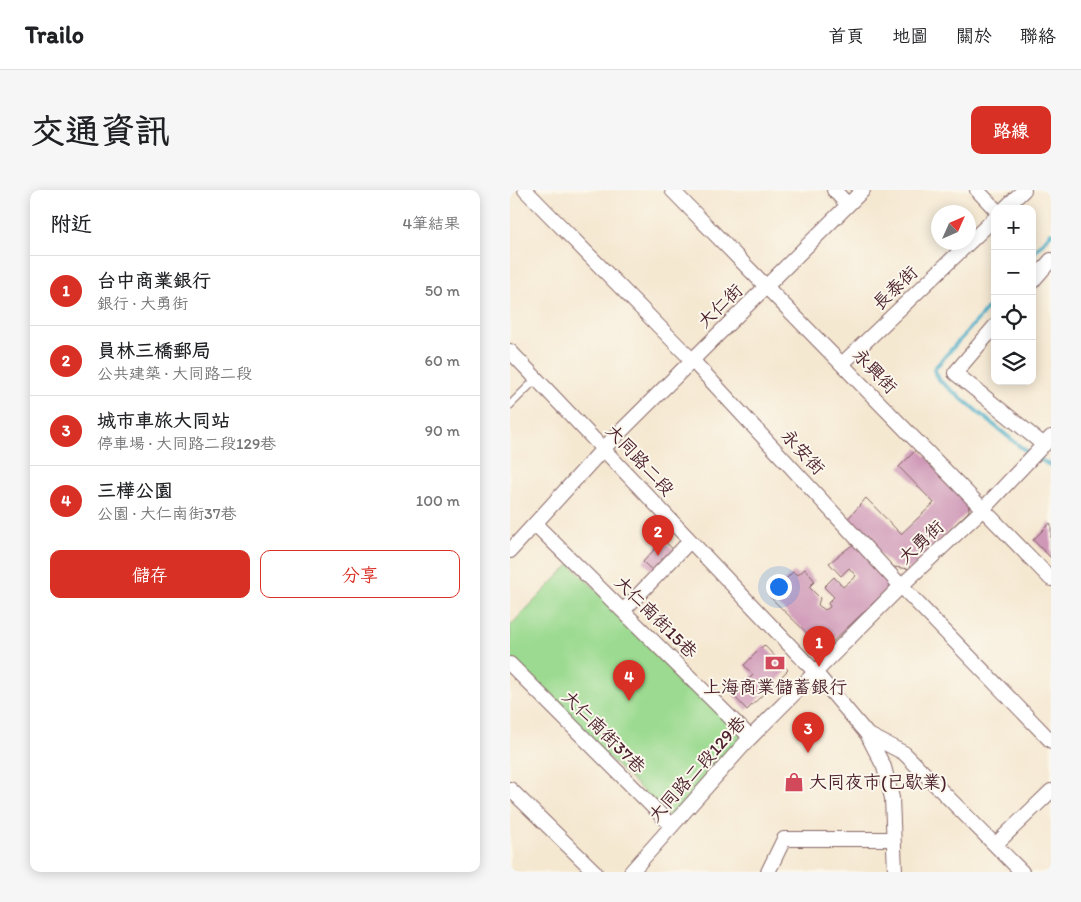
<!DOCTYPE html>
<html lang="zh-TW">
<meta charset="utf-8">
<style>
:root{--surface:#fff;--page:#f6f6f6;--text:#202124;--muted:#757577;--line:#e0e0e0;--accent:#d93025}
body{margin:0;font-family:Itim,"LXGW WenKai TC",sans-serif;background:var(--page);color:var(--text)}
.controls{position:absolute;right:15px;top:15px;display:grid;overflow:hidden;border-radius:10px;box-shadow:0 2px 12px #0003}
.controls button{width:45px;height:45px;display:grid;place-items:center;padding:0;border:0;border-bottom:1px solid var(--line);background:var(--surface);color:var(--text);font:25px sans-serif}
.compass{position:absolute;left:421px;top:15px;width:45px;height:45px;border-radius:50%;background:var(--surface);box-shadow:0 2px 12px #0003;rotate:45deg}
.you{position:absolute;left:268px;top:396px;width:18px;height:18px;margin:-12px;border:4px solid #fff;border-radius:50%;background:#1a73e8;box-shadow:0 0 0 8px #1a73e833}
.badge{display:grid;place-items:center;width:32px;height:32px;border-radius:50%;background:var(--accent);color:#fff;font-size:16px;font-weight:700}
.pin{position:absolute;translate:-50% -41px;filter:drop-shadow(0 1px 2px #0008)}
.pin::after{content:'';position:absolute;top:26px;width:18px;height:15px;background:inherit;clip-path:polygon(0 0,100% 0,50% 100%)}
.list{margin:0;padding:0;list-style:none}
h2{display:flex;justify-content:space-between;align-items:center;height:65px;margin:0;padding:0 20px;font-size:21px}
h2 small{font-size:16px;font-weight:400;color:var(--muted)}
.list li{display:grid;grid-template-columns:32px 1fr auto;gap:15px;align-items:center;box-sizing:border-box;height:70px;padding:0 20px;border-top:1px solid var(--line)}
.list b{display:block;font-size:19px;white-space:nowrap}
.list p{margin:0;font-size:16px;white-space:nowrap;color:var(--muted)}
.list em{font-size:16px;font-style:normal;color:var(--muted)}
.actions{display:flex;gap:10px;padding:15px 20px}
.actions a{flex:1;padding:11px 0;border:1px solid var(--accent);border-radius:10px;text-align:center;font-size:18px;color:var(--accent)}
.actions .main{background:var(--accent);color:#fff}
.icon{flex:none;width:28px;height:28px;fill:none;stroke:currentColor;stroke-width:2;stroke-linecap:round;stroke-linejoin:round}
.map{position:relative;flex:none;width:541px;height:682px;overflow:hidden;border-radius:10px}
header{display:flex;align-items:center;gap:30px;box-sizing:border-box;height:70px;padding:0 25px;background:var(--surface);border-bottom:1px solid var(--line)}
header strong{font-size:24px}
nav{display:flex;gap:28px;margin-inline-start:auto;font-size:18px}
.intro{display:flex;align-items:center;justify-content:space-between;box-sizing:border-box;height:120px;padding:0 30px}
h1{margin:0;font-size:35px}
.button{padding:12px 22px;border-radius:10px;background:var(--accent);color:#fff;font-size:18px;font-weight:700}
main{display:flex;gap:30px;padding:0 30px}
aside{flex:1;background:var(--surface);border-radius:10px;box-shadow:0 2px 12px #0003}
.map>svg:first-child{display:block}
.green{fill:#9bda90;stroke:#727c5e}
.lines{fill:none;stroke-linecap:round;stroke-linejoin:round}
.stream{stroke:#49adc8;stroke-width:4}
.building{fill:#cf98b7}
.lane-casing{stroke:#866565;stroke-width:9}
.street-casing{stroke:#866565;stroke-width:16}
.lane{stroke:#fff;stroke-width:7}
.street{stroke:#fff;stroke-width:14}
.labels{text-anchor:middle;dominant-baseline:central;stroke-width:4;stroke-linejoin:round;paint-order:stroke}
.street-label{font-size:18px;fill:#4a1f2b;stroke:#fbf7ec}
.poi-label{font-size:18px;fill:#4a1f2b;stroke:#fbf7ec}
</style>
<header>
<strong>Trailo</strong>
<nav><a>首頁</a><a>地圖</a><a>關於</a><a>聯絡</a></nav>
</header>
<div class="intro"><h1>交通資訊</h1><a class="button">路線</a></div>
<main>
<aside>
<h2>附近<small>4筆結果</small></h2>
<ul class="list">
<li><span class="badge">1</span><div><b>台中商業銀行</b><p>銀行 · 大勇街</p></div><em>50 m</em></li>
<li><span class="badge">2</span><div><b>員林三橋郵局</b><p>公共建築 · 大同路二段</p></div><em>60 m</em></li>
<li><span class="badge">3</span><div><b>城市車旅大同站</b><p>停車場 · 大同路二段129巷</p></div><em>90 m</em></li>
<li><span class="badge">4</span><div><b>三樺公園</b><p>公園 · 大仁南街37巷</p></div><em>100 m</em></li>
</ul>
<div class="actions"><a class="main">儲存</a><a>分享</a></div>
</aside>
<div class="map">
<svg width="541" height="682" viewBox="0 0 541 682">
<rect width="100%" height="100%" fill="#fbf7ec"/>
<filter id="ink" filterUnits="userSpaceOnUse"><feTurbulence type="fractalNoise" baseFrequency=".02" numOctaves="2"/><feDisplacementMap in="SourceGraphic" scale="10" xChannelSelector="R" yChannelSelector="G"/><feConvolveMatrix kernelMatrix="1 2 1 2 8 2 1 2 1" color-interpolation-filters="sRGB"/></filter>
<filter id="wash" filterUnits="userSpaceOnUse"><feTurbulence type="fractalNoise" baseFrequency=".0096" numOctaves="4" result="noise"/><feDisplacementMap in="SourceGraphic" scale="20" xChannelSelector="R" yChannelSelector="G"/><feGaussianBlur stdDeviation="1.12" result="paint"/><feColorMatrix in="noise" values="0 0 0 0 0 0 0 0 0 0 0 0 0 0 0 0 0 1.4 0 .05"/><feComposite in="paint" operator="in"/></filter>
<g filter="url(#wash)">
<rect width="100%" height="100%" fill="#f5e8d1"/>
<path class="green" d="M60,374L238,550L165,632L0,472V436Z"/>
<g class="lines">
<path class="stream" d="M522,65L541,43
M485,110L424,179L430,191L512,258L541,276"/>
</g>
<g id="blocks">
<path class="building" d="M408,258L458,309L459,321L400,379L384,377L336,331L356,308L391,344L424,313L389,277Z
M540,333L541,334V368L523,350Z
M153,350L164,360L144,382L133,372Z
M346,352L380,387V397L319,455L308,454L259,406L283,382L288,385L295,379L305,391L299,397L310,408L308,415L315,420L320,417L318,413L324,407L314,397L324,387L333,397L346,386L339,378L331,386L319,373Z
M254,455L278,480L237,520L223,505L243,485L234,475Z"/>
</g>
</g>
<g filter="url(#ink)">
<use href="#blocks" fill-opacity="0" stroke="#866565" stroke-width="1"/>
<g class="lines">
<defs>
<path id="lane" d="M0,215L27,188"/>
<path id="street" d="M15,0L181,169L391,396L541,551
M162,0L541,389
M324,0L338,15
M467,0L485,19
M494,19L514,0
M522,92L541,70
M485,136L445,183L534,255
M0,161L305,482L357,544L374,577L382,608L385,682
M332,174L485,28
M25,334L240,547
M0,361L93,259L353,0
M113,421L180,351
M0,474L162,636
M357,544L394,563L512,682
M0,599L85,682
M486,654L541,601
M121,682L238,550L391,396L473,319L541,247
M258,682L274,649H383"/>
</defs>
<use href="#lane" class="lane-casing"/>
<use href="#street" class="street-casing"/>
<use href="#lane" class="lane"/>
<use href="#street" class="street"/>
</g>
</g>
<defs>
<symbol id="bank-bare" viewBox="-9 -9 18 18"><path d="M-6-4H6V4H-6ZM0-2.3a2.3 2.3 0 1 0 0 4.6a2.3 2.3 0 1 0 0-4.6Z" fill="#d1495b" stroke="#fbf7ec" stroke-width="2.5" paint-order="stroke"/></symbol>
<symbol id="shop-bare" viewBox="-9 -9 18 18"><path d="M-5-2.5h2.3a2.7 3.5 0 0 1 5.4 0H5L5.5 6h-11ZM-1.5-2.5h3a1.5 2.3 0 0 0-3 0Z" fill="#d1495b" stroke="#fbf7ec" stroke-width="2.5" paint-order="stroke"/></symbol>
</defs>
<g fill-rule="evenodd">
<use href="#bank-bare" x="251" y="459" width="28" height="28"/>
<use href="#shop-bare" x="270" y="578" width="28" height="28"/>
</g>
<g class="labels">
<g class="street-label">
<text transform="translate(385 98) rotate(-44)">長泰街</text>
<text transform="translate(210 116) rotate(-44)">大仁街</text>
<text transform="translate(365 181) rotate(46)">永興街</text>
<text transform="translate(293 262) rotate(47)">永安街</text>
<text transform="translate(130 270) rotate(47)">大同路二段</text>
<text transform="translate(411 352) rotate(-43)">大勇街</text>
<text transform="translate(146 427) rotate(45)">大仁南街15巷</text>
<text transform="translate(94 542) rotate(45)">大仁南街37巷</text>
<text transform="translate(187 579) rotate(-48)">大同路二段129巷</text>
</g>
<g class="poi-label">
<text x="265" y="497">上海商業儲蓄銀行</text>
<text x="299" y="592" text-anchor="start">大同夜市(已歇業)</text>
</g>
</g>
</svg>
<div class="controls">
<button>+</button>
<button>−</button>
<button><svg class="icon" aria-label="locate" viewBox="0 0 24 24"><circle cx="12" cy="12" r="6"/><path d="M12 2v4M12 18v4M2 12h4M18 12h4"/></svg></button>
<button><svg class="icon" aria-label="layers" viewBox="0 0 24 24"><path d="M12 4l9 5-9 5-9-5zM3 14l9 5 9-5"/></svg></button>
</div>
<svg class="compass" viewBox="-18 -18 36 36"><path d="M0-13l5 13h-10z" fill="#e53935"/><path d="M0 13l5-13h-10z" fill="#757577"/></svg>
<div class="you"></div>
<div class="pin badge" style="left:309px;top:477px">1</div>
<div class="pin badge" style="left:148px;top:366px">2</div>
<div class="pin badge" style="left:298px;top:563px">3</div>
<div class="pin badge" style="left:119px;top:511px">4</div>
</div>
</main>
